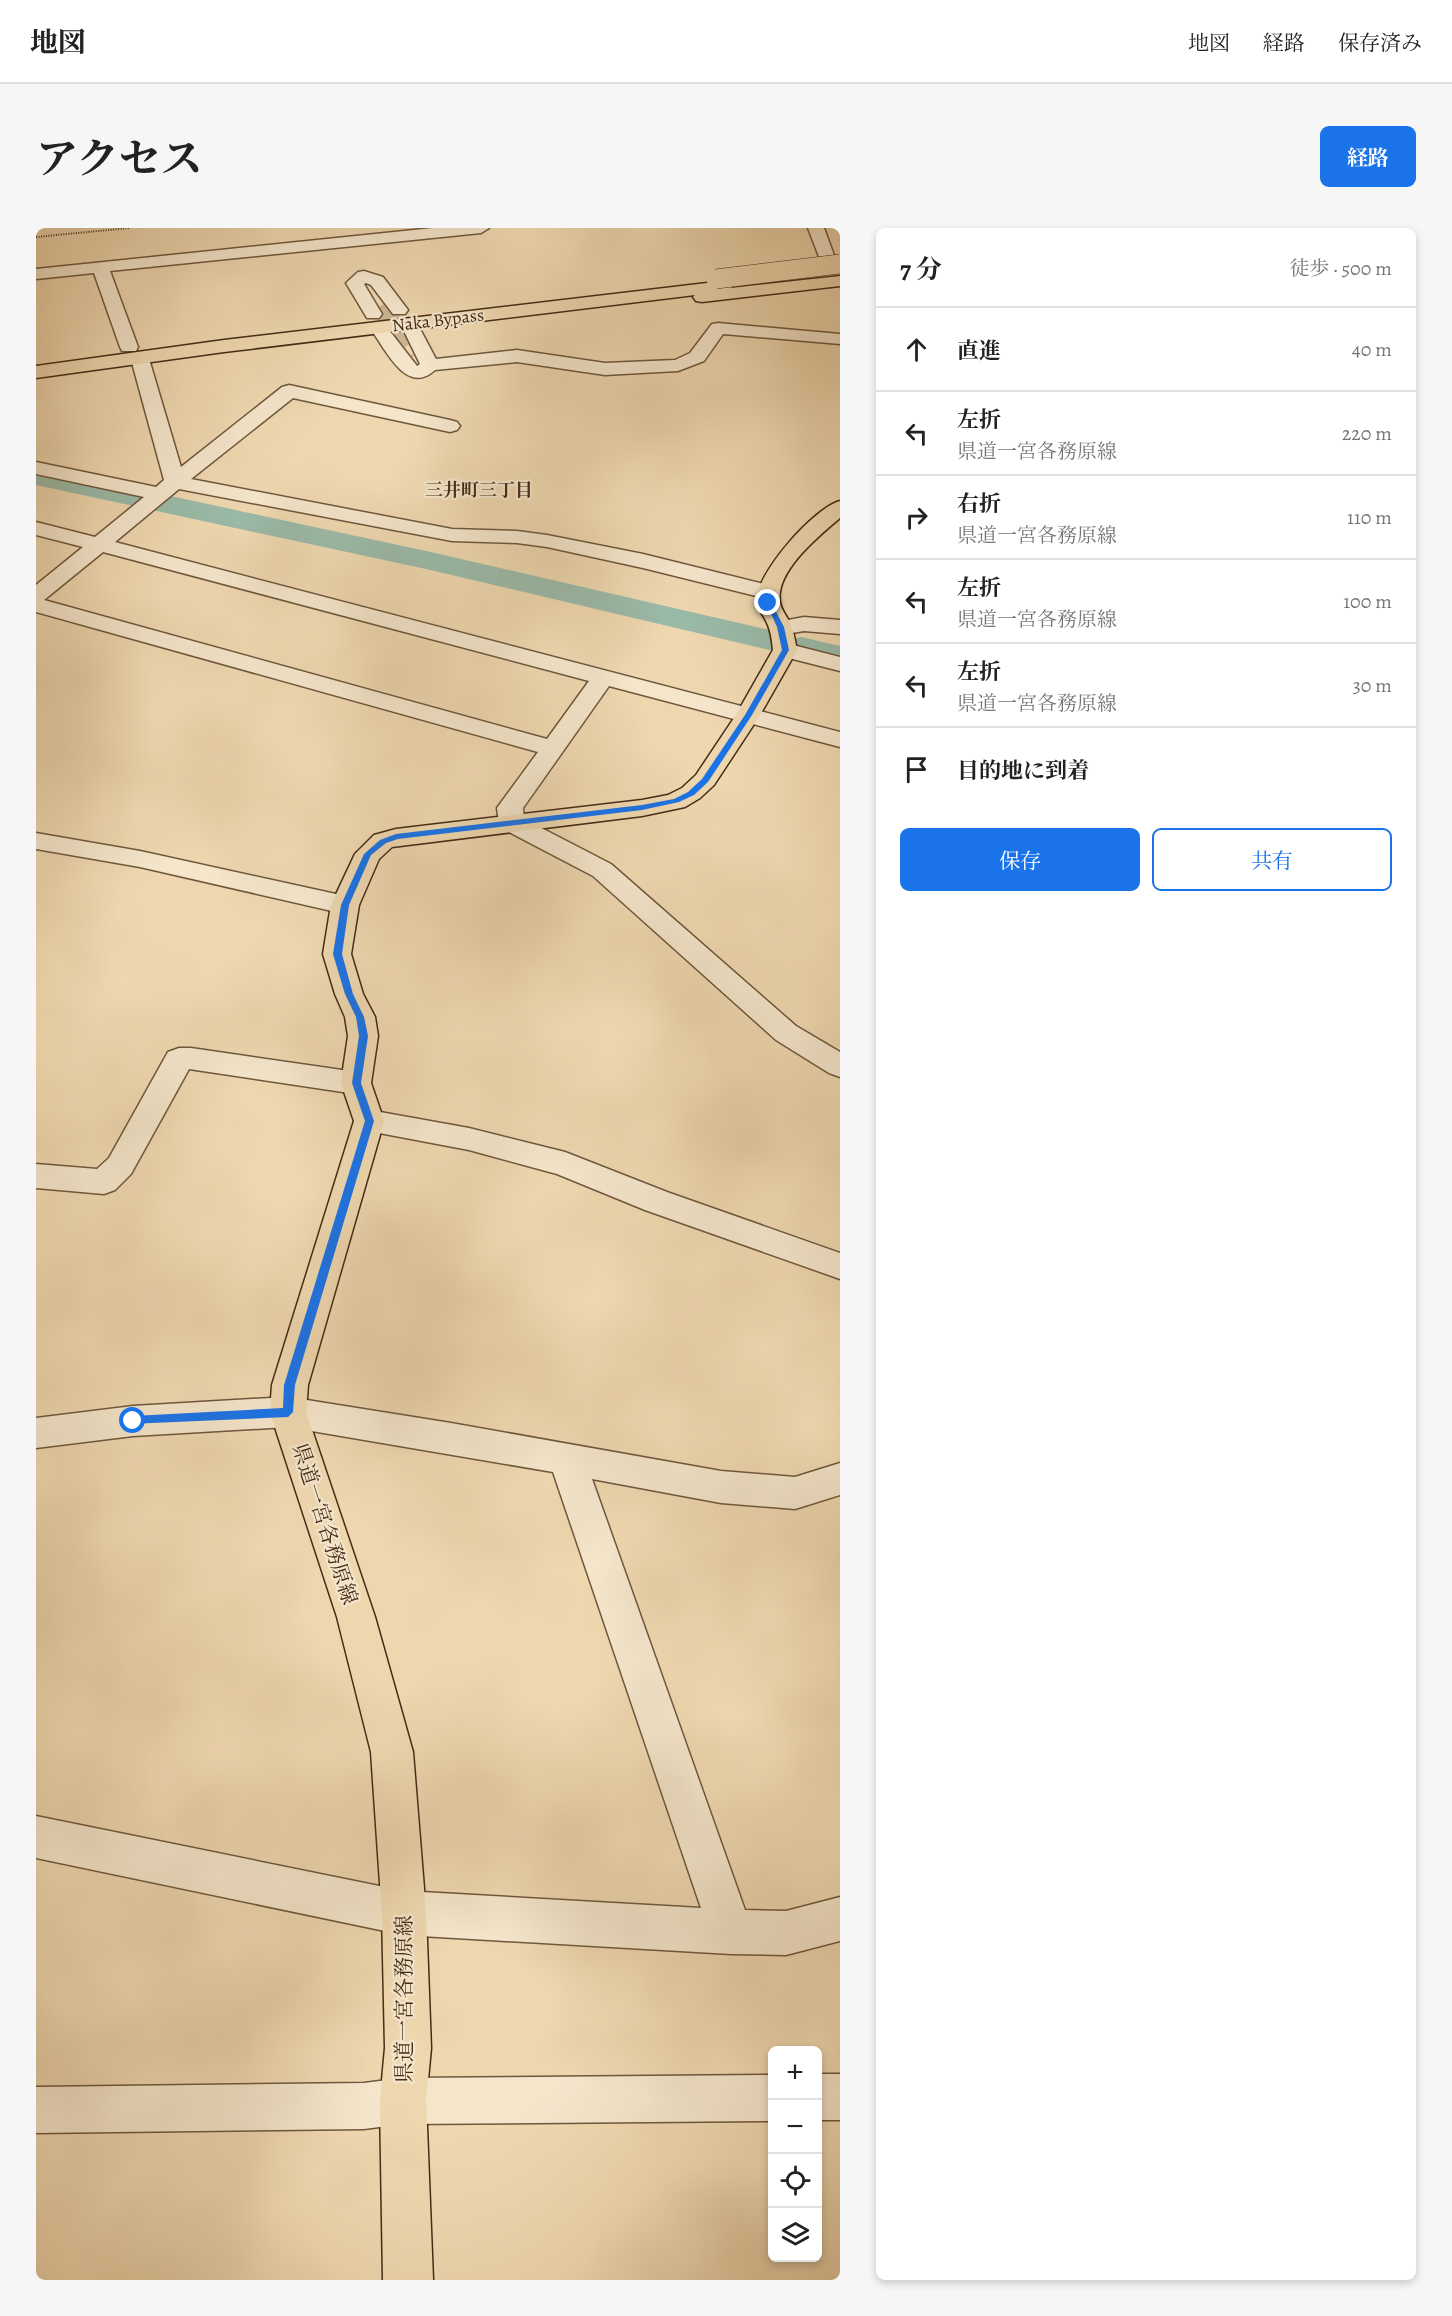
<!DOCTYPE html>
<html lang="ja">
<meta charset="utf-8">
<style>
:root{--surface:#fff;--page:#f6f6f6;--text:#222;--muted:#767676;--line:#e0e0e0;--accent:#1a73e8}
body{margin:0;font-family:Alegreya,"Noto Serif JP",serif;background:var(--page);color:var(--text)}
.controls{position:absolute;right:18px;bottom:18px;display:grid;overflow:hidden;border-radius:9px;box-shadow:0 3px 9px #0003}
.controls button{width:54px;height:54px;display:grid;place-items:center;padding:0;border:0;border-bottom:2px solid var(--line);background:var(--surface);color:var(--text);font:30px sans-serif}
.stop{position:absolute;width:18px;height:18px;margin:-14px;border:4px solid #1a73e8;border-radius:50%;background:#fff}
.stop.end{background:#1a73e8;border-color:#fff;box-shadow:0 2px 6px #0008}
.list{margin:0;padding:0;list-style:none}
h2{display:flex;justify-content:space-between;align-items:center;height:78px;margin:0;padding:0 24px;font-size:26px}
h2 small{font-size:20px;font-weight:400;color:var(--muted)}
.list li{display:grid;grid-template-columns:39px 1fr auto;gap:18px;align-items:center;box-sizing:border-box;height:84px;padding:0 24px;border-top:2px solid var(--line)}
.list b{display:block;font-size:22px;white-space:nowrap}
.list p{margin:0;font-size:20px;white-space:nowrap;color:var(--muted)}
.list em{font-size:20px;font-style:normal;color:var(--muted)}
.actions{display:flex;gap:12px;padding:18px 24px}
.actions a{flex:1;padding:14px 0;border:2px solid var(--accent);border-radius:9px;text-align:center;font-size:21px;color:var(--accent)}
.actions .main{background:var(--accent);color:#fff}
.icon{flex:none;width:33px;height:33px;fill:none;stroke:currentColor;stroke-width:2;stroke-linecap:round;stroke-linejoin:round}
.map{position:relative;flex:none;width:804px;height:2052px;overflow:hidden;border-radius:9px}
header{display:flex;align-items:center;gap:36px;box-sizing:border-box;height:84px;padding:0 30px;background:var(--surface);border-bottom:2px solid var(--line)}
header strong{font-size:28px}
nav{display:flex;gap:33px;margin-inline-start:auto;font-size:21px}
.intro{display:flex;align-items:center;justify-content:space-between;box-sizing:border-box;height:144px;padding:0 36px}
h1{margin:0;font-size:42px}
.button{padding:15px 27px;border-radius:9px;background:var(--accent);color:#fff;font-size:21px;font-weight:700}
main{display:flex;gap:36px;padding:0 36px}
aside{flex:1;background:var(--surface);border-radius:9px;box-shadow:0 3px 9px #0003}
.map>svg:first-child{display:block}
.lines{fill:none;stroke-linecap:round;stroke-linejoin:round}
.river{fill:#9abaa8;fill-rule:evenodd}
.minor-tunnel{stroke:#ccb591;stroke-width:19;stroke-dasharray:19 10;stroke-linecap:butt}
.minor-casing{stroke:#6f573d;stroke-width:3}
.major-casing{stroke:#452c17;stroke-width:3}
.highway-casing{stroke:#452c17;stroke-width:3}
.path{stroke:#452c17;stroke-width:2;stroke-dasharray:1 1.5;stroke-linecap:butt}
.minor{fill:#f4e5cb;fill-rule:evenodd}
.major{fill:#eed7af;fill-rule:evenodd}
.highway{fill:#eed7af;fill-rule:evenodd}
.highway-bridge-casing{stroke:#452c17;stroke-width:20;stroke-linecap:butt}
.highway-bridge{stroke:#eed7af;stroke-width:19}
.route{fill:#1a73e8}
.labels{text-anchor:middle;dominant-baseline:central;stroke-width:4.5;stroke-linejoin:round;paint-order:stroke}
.far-street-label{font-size:18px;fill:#452c17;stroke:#f4e5cb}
.far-neighbourhood-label{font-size:18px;font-weight:bold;fill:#452c17;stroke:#f4e5cb}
.street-label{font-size:21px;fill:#452c17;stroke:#f4e5cb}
</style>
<header>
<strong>地図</strong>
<nav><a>地図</a><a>経路</a><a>保存済み</a></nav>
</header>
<div class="intro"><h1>アクセス</h1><a class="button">経路</a></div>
<main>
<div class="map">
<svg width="804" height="2052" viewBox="0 0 804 2052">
<rect width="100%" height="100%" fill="#eed7af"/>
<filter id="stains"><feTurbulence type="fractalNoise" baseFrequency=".00333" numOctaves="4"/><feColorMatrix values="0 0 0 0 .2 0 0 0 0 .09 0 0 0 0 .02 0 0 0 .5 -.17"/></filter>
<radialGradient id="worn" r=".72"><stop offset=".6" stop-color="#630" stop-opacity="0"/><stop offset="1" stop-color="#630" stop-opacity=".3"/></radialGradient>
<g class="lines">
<path class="river" d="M0,239L390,323L738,403L750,406L754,412L765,409L804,418V438L753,426L749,420L738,423L390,341L0,257Z"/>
<path class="minor-tunnel" d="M346,77L376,129"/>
<defs>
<path id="minor" d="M397,0H453L445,5L74,43L102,119L100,123H86L84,119L58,45L0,51V41Z
M772,0H788L799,30L797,34H785Z
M328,43L347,49L372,82L369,86H357L335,57L330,55L328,56L346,86L343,90H331L310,55L322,44Z
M682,95L804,106V116L687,106L668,133L642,143L569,147L481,134L399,142C372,167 352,126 338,106L341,102H353L381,138L384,136L368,103L371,99H383L400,131L481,122L569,135L639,132L654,125L676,96Z
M104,125L111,127L113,131L145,239L246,159L253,157L414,192L421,194L424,198L421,202L414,204L257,170L155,251L416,301L481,303L511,307L607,326L740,359L743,364L740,369L732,371L607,340L511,319L481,315L416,313L143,261L79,314L804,504V519L573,458L487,580L488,591L575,636L760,798L804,824V849L793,845L740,812L557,648L467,601L463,595L461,580L502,524L0,384V357L47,319L0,307V294L59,309L108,269L0,246V234L120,259L128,252L95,131L97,127ZM67,324L553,453L511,511L8,372Z
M768,389L804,392V406L768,403L744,407L736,405L733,400L736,395Z
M749,415L804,429V443L741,427L737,422L741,417Z
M0,605L104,623L309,668L319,671L323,677L319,683L309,686L104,639L0,621Z
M143,820H155L320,844L331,847L335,855L331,863L320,866L153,841L95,946L79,962L68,966L0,960V936L61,941L73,930L132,824Z
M333,882L433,900L529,924L631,964L804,1025V1051L609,982L521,946L433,922L322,901L318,893L322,885Z
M252,1169L415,1195L685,1243L759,1249L804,1235V1267L759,1281L685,1275L556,1251L709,1682L750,1683L804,1669V1713L750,1727L695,1726L368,1707L0,1630V1588L368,1663L665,1680L517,1244L252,1199L97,1208L0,1220V1190L97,1178Z
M782,1846H804V1892H782Z
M736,1847V1893L367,1896L328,1901L0,1905V1859L328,1855L367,1850Z"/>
<path id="major" d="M804,273V290C783,308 739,343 744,374C745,382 751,388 754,395C758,404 759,413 761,422L724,487L678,557L664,570L649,579L606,588L356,619L343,631L323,677L315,726L327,766L339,789L342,808L335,855L348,893L272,1157L270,1184L339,1389L377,1524L390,1685L395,1820L390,1873L397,2052H347L344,1873L349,1820L346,1685L335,1524L301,1389L234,1184L236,1157L318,893L305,855L312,808L309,789L299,766L287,726L295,677L319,626L338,607L360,601L606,572L632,567L646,560L660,547L700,487L737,422C736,413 735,403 731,395C728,388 722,381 721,374C718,347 779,279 804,273Z"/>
<path id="highway" d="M804,48V58L666,74L660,73L657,69L659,67L188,124L0,150V138L188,112L688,53L694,54L697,58L695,60Z"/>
</defs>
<use href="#minor" class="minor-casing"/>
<use href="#major" class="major-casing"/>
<use href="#highway" class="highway-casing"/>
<path class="path" d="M0,9L93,0"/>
<use href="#minor" class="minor"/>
<use href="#major" class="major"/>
<use href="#highway" class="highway"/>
<defs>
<path id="highway-bridge" d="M680,51L804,36"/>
</defs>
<use href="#highway-bridge" class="highway-bridge-casing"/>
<use href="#highway-bridge" class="highway-bridge"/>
</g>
<path class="route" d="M730,374H735L748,399L753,422L716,487L672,554L658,567L643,574L606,582L362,611L350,615L335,627L313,677L306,726L317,766L328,789L332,808L325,855L338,893L259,1157L257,1184L252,1189L93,1196L91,1193L97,1188L247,1180L248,1157L329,893L316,855L323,808L320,789L309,766L297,726L305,677L328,626L344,612L360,606L606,577L638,571L652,564L666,551L709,487L746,422L741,399Z"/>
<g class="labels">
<g class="far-street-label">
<text transform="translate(402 92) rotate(-7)">Naka Bypass</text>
</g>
<g class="far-neighbourhood-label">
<text x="443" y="262">三井町三丁目</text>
</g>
<g class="street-label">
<text transform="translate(289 1296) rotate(72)">県道一宮各務原線</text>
<text transform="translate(368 1771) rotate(-90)">県道一宮各務原線</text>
</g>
</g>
<rect width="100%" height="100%" filter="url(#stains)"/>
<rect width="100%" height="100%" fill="url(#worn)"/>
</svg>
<div class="controls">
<button>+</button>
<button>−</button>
<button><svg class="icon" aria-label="locate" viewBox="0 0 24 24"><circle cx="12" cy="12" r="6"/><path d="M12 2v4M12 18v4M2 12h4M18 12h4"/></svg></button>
<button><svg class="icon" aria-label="layers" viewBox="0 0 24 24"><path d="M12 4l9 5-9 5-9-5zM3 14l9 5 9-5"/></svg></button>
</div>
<div class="stop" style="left:97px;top:1193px"></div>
<div class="stop end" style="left:732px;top:375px"></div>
</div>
<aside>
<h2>7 分<small>徒歩 · 500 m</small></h2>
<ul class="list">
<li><svg class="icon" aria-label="ahead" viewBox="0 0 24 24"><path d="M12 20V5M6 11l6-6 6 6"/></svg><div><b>直進</b></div><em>40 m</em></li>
<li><svg class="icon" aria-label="left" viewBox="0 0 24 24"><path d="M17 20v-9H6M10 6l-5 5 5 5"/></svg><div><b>左折</b><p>県道一宮各務原線</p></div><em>220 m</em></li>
<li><svg class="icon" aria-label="right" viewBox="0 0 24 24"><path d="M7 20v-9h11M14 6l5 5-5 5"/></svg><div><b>右折</b><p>県道一宮各務原線</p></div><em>110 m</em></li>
<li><svg class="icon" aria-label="left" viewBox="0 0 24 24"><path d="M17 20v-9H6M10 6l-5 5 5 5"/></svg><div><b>左折</b><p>県道一宮各務原線</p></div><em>100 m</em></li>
<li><svg class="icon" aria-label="left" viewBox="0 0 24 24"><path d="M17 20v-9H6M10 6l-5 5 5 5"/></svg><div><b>左折</b><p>県道一宮各務原線</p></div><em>30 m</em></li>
<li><svg class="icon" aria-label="arrive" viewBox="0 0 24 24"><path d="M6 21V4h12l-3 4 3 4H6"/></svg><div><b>目的地に到着</b></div></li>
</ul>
<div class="actions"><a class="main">保存</a><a>共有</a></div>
</aside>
</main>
